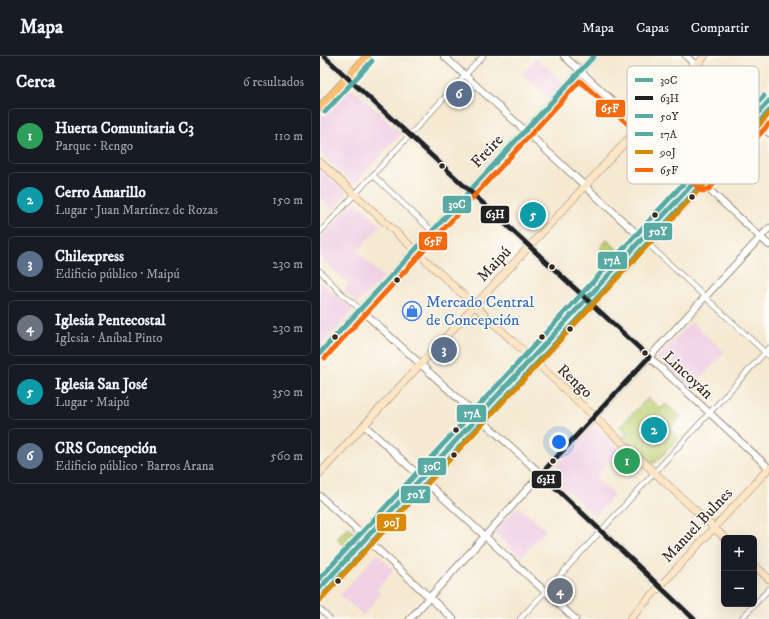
<!DOCTYPE html>
<html lang="es">
<meta charset="utf-8">
<style>
:root{--surface:#171b24;--page:#20242c;--text:#f1f3f6;--muted:#9ea1a6;--line:#363941;--accent:#1a73e8}
body{margin:0;font-family:"IM FELL DW Pica",serif;background:var(--page);color:var(--text)}
.controls{position:absolute;right:12px;bottom:12px;display:grid;overflow:hidden;border-radius:6px;box-shadow:0 4px 16px #0002}
.controls button{width:36px;height:36px;display:grid;place-items:center;padding:0;border:0;border-bottom:1px solid var(--line);background:var(--surface);color:var(--text);font:20px sans-serif}
.you{position:absolute;left:239px;top:386px;width:14px;height:14px;margin:-10px;border:3px solid #fff;border-radius:50%;background:#1a73e8;box-shadow:0 0 0 6px #1a73e833}
.badge{display:grid;place-items:center;width:26px;height:26px;border-radius:50%;background:var(--accent);color:#fff;font-size:13px;font-weight:700}
.pin{position:absolute;translate:-50% -50%;border:2px solid #fff;box-shadow:0 1px 4px #0006}
.list{margin:0;padding:0;list-style:none}
h2{display:flex;justify-content:space-between;align-items:center;height:52px;margin:0;padding:0 16px;font-size:17px}
h2 small{font-size:13px;font-weight:400;color:var(--muted)}
.list li{display:grid;grid-template-columns:26px 1fr auto;gap:12px;align-items:center;box-sizing:border-box;height:56px;margin:0 8px 8px;padding:0 8px;border:1px solid var(--line);border-radius:6px}
.list b{display:block;font-size:15px;white-space:nowrap}
.list p{margin:0;font-size:13px;white-space:nowrap;color:var(--muted)}
.list em{font-size:13px;font-style:normal;color:var(--muted)}
.map{position:relative;flex:none;width:449px;height:563px;overflow:hidden}
header{display:flex;align-items:center;gap:24px;box-sizing:border-box;height:56px;padding:0 20px;background:var(--surface);border-bottom:1px solid var(--line)}
header strong{font-size:19px}
nav{display:flex;gap:22px;margin-inline-start:auto;font-size:14px}
main{display:flex}
aside{flex:1;background:var(--surface)}
.map>svg:first-child{display:block}
.built{fill:#f0d0e4}
.green{fill:#becf72;stroke:#7c7c48}
.lines{fill:none;stroke-linecap:round;stroke-linejoin:round}
.minor-casing{stroke:#988a78;stroke-width:6}
.tertiary-casing{stroke:#988a78;stroke-width:8}
.secondary-casing{stroke:#988a78;stroke-width:8}
.primary-casing{stroke:#988a78;stroke-width:8}
.minor{stroke:#fff;stroke-width:4.5}
.tertiary{stroke:#fff;stroke-width:6}
.secondary{stroke:#fde5c5;stroke-width:7}
.primary{stroke:#fabe6e;stroke-width:7}
.bus-1-casing{stroke:#fdfcf7;stroke-width:8}
.bus-2-casing{stroke:#fdfcf7;stroke-width:8}
.bus-3-casing{stroke:#fdfcf7;stroke-width:8}
.bus-4-casing{stroke:#fdfcf7;stroke-width:8}
.bus-5-casing{stroke:#fdfcf7;stroke-width:8}
.bus-6-casing{stroke:#fdfcf7;stroke-width:8}
.bus-1{stroke:#58aaa2;stroke-width:5}
.bus-2{stroke:#212121;stroke-width:5}
.bus-3{stroke:#58aaa2;stroke-width:5}
.bus-4{stroke:#58aaa2;stroke-width:5}
.bus-5{stroke:#d88a06;stroke-width:5}
.bus-6{stroke:#f56a0f;stroke-width:5}
.bus-dot{fill:#3b2a1e;stroke:#fdfcf7;stroke-width:1.5}
.labels{text-anchor:middle;dominant-baseline:central;stroke-width:3;stroke-linejoin:round;paint-order:stroke}
.street-label{font-size:16px;fill:#3b2a1e;stroke:#fdfcf7}
.shop-label{font-size:16px;fill:#366cbe;stroke:#fdfcf7;text-anchor:start}
.key{fill:#fdfcf7;stroke:#c3bdb6;stroke-width:1}
.key-label{font-size:11px;fill:#3b2a1e}
.line-badge{stroke:#fdfcf7;stroke-width:1.5}
.badge-label{font-size:11px;text-anchor:middle;font-weight:bold;fill:#fff}
</style>
<header>
<strong>Mapa</strong>
<nav><a>Mapa</a><a>Capas</a><a>Compartir</a></nav>
</header>
<main>
<aside>
<h2>Cerca<small>6 resultados</small></h2>
<ul class="list">
<li><span class="badge" style="background:#2e9e5b">1</span><div><b>Huerta Comunitaria C3</b><p>Parque · Rengo</p></div><em>110 m</em></li>
<li><span class="badge" style="background:#0f9aa8">2</span><div><b>Cerro Amarillo</b><p>Lugar · Juan Martínez de Rozas</p></div><em>150 m</em></li>
<li><span class="badge" style="background:#5c6f8a">3</span><div><b>Chilexpress</b><p>Edificio público · Maipú</p></div><em>230 m</em></li>
<li><span class="badge" style="background:#6b7280">4</span><div><b>Iglesia Pentecostal</b><p>Iglesia · Aníbal Pinto</p></div><em>230 m</em></li>
<li><span class="badge" style="background:#0f9aa8">5</span><div><b>Iglesia San José</b><p>Lugar · Maipú</p></div><em>350 m</em></li>
<li><span class="badge" style="background:#5c6f8a">6</span><div><b>CRS Concepción</b><p>Edificio público · Barros Arana</p></div><em>560 m</em></li>
</ul>
</aside>
<div class="map">
<svg width="449" height="563" viewBox="0 0 449 563">
<rect width="100%" height="100%" fill="#fdfcf7"/>
<filter id="ink" filterUnits="userSpaceOnUse"><feTurbulence type="fractalNoise" baseFrequency=".025" numOctaves="2"/><feDisplacementMap in="SourceGraphic" scale="8" xChannelSelector="R" yChannelSelector="G"/><feConvolveMatrix kernelMatrix="1 2 1 2 8 2 1 2 1" color-interpolation-filters="sRGB"/></filter>
<filter id="wash" filterUnits="userSpaceOnUse"><feTurbulence type="fractalNoise" baseFrequency=".012" numOctaves="4" result="noise"/><feDisplacementMap in="SourceGraphic" scale="16" xChannelSelector="R" yChannelSelector="G"/><feGaussianBlur stdDeviation="0.9" result="paint"/><feColorMatrix in="noise" values="0 0 0 0 0 0 0 0 0 0 0 0 0 0 0 0 0 1.4 0 .05"/><feComposite in="paint" operator="in"/></filter>
<g filter="url(#wash)">
<rect width="100%" height="100%" fill="#f5e9d2"/>
<path class="built" d="M216,2L244,28L231,43L202,18Z
M30,30L80,77L79,80L34,129L0,97V63Z
M0,113L27,137L13,153L0,141Z
M36,146L61,169L37,196L64,221L38,247L24,235L29,228L0,201V183L33,147Z
M0,225L32,253V256L0,291Z
M371,266L405,296L371,332L337,301Z
M274,369L301,393L275,421L294,439L275,460L229,418Z
M198,450L226,474L201,501L173,476Z
M57,498L74,514L57,533L61,538L43,559L20,539Z"/>
<path class="green" d="M287,184L301,197L294,205L280,192Z
M328,342L340,353L346,348L361,361L349,373L358,383L336,406L330,407L303,381L307,377L300,370Z
M28,471L38,481L27,493L17,483Z"/>
</g>
<g filter="url(#ink)">
<g class="lines">
<defs>
<path id="minor" d="M53,119L112,175
M0,176L163,0
M328,188L449,300
M0,215L21,237L40,253
M0,553L10,563
M200,563L449,292
M421,563L449,533"/>
<path id="tertiary" d="M4,0L449,412
M124,0L328,188
M244,0L449,189
M366,0L449,77
M40,253L221,418L374,563
M44,369L255,563
M0,440L133,563
M90,563L221,418L449,172"/>
<path id="secondary" d="M0,106L405,482
M0,297L274,0
M0,417L385,0
M434,509L449,523
M310,563L449,412"/>
<path id="primary" d="M0,51L47,0
M0,532L449,45
M0,544L449,58"/>
</defs>
<use href="#minor" class="minor-casing"/>
<use href="#tertiary" class="tertiary-casing"/>
<use href="#secondary" class="secondary-casing"/>
<use href="#primary" class="primary-casing"/>
<use href="#minor" class="minor"/>
<use href="#tertiary" class="tertiary"/>
<use href="#secondary" class="secondary"/>
<use href="#primary" class="primary"/>
<defs>
<path id="bus-1" d="M0,297L274,0
M0,532L449,45"/>
<path id="bus-2" d="M4,0L329,301L221,418L374,563"/>
<path id="bus-3" d="M5,56L52,5
M5,537L449,55"/>
<path id="bus-4" d="M0,522L444,40"/>
<path id="bus-5" d="M0,544L449,58"/>
<path id="bus-6" d="M5,302L260,25L382,135L389,133L449,68"/>
</defs>
<use href="#bus-1" class="bus-1-casing"/>
<use href="#bus-2" class="bus-2-casing"/>
<use href="#bus-3" class="bus-3-casing"/>
<use href="#bus-4" class="bus-4-casing"/>
<use href="#bus-5" class="bus-5-casing"/>
<use href="#bus-6" class="bus-6-casing"/>
<use href="#bus-1" class="bus-1"/>
<use href="#bus-2" class="bus-2"/>
<use href="#bus-3" class="bus-3"/>
<use href="#bus-4" class="bus-4"/>
<use href="#bus-5" class="bus-5"/>
<use href="#bus-6" class="bus-6"/>
</g>
</g>
<defs>
<symbol id="shop-ring" viewBox="-11 -11 22 22"><circle r="9.5" fill="#fdfcf7" stroke="#3f7fe0" stroke-width="1.5"/><path d="M-5-2.5h2.3a2.7 3.5 0 0 1 5.4 0H5L5.5 6h-11ZM-1.5-2.5h3a1.5 2.3 0 0 0-3 0Z" fill="#3f7fe0"/></symbol>
</defs>
<g fill-rule="evenodd">
<use href="#shop-ring" x="81" y="244" width="22" height="22"/>
</g>
<g class="bus-dot">
<circle cx="122" cy="110" r="3.5"/>
<circle cx="372" cy="141" r="3.5"/>
<circle cx="335" cy="159" r="3.5"/>
<circle cx="232" cy="211" r="3.5"/>
<circle cx="77" cy="224" r="3.5"/>
<circle cx="250" cy="273" r="3.5"/>
<circle cx="15" cy="281" r="3.5"/>
<circle cx="222" cy="281" r="3.5"/>
<circle cx="325" cy="297" r="3.5"/>
<circle cx="136" cy="374" r="3.5"/>
<circle cx="134" cy="399" r="3.5"/>
<circle cx="233" cy="405" r="3.5"/>
<circle cx="18" cy="525" r="3.5"/>
</g>
<g class="labels">
<g class="street-label">
<text transform="translate(167 95) rotate(-47)">Freire</text>
<text transform="translate(174 208) rotate(-47)">Maipú</text>
<text transform="translate(368 319) rotate(43)">Lincoyán</text>
<text transform="translate(255 325) rotate(43)">Rengo</text>
<text transform="translate(377 469) rotate(-47)">Manuel Bulnes</text>
</g>
<g class="shop-label">
<text x="106" y="246">Mercado Central<tspan x="106" dy="18">de Concepción</tspan></text>
</g>
</g>
<rect x="307" y="10" width="132" height="118" rx="6" class="key"/>
<rect x="315" y="22" width="18" height="4" fill="#58aaa2"/>
<rect x="315" y="40" width="18" height="4" fill="#212121"/>
<rect x="315" y="58" width="18" height="4" fill="#58aaa2"/>
<rect x="315" y="76" width="18" height="4" fill="#58aaa2"/>
<rect x="315" y="94" width="18" height="4" fill="#d88a06"/>
<rect x="315" y="112" width="18" height="4" fill="#f56a0f"/>
<g class="key-label">
<text x="340" y="28">30C</text>
<text x="340" y="46">63H</text>
<text x="340" y="64">50Y</text>
<text x="340" y="82">17A</text>
<text x="340" y="100">90J</text>
<text x="340" y="118">65F</text>
</g>
<g class="line-badge">
<rect x="275" y="43" width="31" height="19" rx="4" fill="#f56a0f"/>
<rect x="122" y="139" width="30" height="19" rx="4" fill="#58aaa2"/>
<rect x="160" y="149" width="30" height="19" rx="4" fill="#212121"/>
<rect x="323" y="166" width="30" height="19" rx="4" fill="#58aaa2"/>
<rect x="98" y="175" width="30" height="20" rx="4" fill="#f56a0f"/>
<rect x="277" y="195" width="31" height="19" rx="4" fill="#58aaa2"/>
<rect x="136" y="348" width="31" height="19" rx="4" fill="#58aaa2"/>
<rect x="97" y="401" width="30" height="19" rx="4" fill="#58aaa2"/>
<rect x="211" y="414" width="31" height="19" rx="4" fill="#212121"/>
<rect x="80" y="429" width="31" height="19" rx="4" fill="#58aaa2"/>
<rect x="56" y="457" width="31" height="19" rx="4" fill="#d88a06"/>
</g>
<g class="badge-label">
<text x="290" y="56">65F</text>
<text x="137" y="152">30C</text>
<text x="175" y="162">63H</text>
<text x="338" y="179">50Y</text>
<text x="113" y="189">65F</text>
<text x="292" y="208">17A</text>
<text x="152" y="361">17A</text>
<text x="112" y="414">30C</text>
<text x="226" y="427">63H</text>
<text x="96" y="442">50Y</text>
<text x="72" y="470">90J</text>
</g>
</svg>
<div class="controls">
<button>+</button>
<button>−</button>
</div>
<div class="you"></div>
<div class="pin badge" style="left:307px;top:405px;background:#2e9e5b">1</div>
<div class="pin badge" style="left:334px;top:374px;background:#0f9aa8">2</div>
<div class="pin badge" style="left:124px;top:294px;background:#5c6f8a">3</div>
<div class="pin badge" style="left:240px;top:535px;background:#6b7280">4</div>
<div class="pin badge" style="left:213px;top:159px;background:#0f9aa8">5</div>
<div class="pin badge" style="left:139px;top:38px;background:#5c6f8a">6</div>
</div>
</main>
